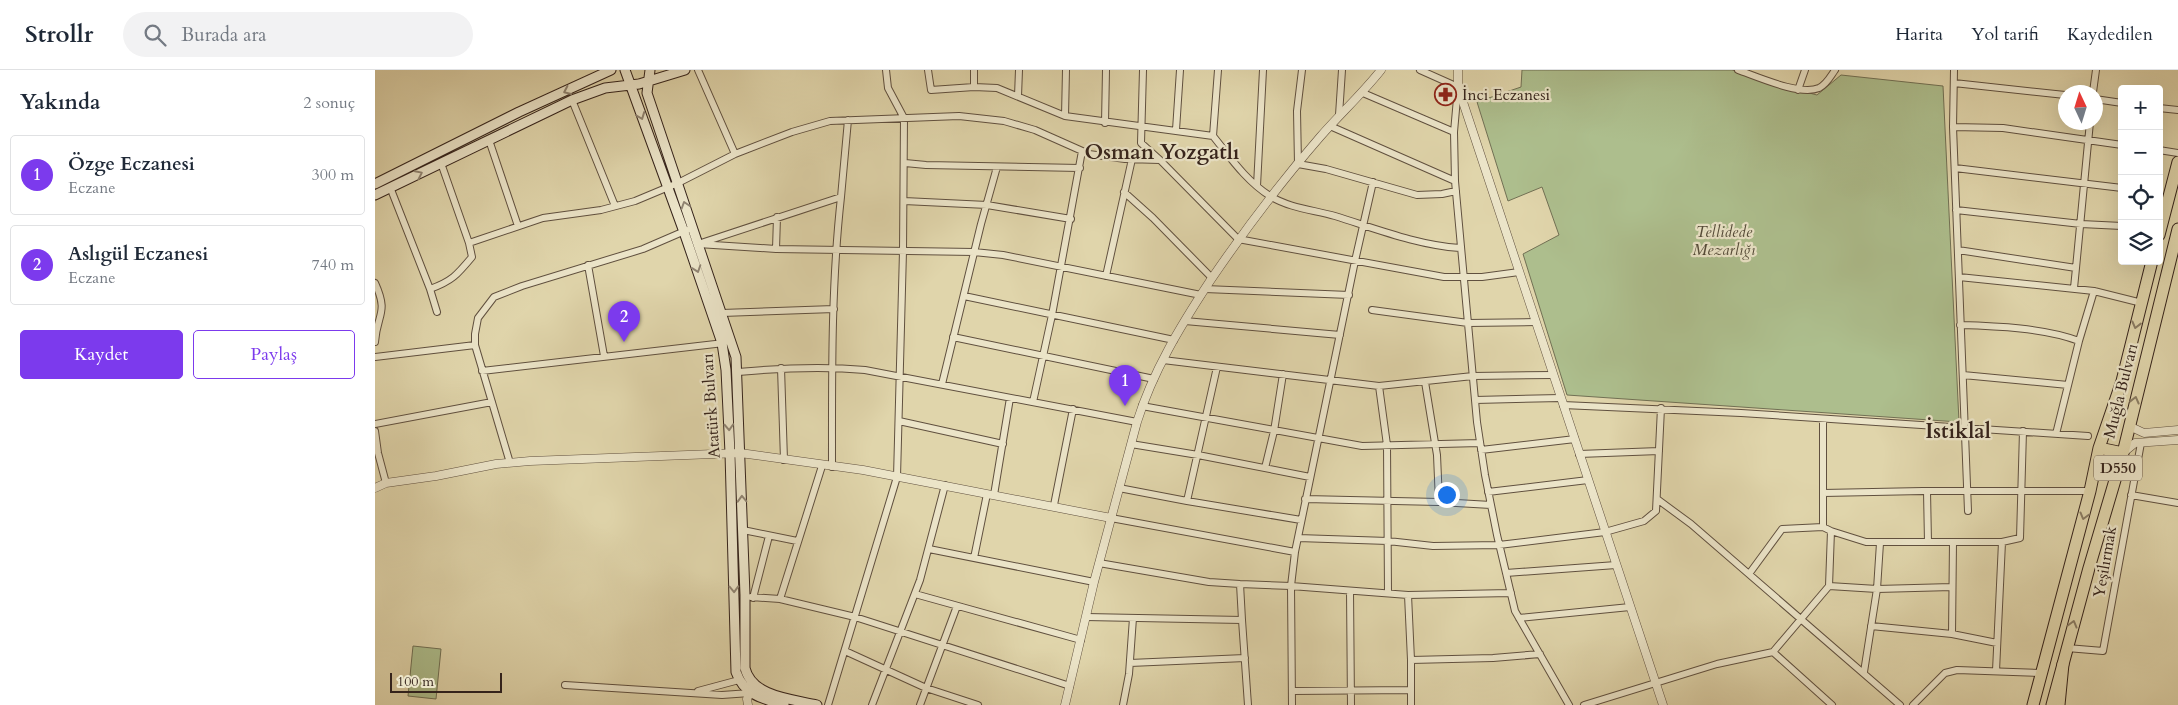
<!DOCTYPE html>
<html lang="tr">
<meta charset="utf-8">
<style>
:root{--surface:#fff;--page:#f2f2f3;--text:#1f2937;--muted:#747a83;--line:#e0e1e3;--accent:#7c3aed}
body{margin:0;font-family:Cardo,serif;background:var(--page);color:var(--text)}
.controls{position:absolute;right:15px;top:15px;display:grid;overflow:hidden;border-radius:5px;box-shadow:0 5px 20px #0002}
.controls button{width:45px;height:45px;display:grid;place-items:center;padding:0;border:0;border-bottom:1px solid var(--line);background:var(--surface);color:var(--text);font:25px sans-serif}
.compass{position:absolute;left:1683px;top:15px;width:45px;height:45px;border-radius:50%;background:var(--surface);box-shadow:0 5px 20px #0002;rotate:356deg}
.scale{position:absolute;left:15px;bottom:12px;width:112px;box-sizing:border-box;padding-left:5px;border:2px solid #35231b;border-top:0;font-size:14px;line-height:18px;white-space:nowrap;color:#35231b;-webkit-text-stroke:4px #ebe4c8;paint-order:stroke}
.you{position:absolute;left:1071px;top:424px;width:18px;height:18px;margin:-12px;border:4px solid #fff;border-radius:50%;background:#1a73e8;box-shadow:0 0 0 8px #1a73e833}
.badge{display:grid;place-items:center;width:32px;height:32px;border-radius:50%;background:var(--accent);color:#fff;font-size:16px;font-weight:700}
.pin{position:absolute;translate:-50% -41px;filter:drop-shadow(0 1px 2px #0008)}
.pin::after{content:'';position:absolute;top:26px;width:18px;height:15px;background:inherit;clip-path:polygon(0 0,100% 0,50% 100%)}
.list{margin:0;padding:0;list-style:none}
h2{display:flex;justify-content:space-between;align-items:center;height:65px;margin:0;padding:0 20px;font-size:21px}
h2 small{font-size:16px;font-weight:400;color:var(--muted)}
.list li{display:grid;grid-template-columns:32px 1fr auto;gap:15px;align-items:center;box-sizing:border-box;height:80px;margin:0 10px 10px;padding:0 10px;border:1px solid var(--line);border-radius:5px}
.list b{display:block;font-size:19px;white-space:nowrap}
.list p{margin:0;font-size:16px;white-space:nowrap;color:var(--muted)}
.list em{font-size:16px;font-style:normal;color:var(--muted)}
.actions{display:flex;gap:10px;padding:15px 20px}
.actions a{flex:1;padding:11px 0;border:1px solid var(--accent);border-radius:5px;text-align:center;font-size:18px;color:var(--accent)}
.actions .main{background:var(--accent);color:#fff}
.icon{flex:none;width:28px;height:28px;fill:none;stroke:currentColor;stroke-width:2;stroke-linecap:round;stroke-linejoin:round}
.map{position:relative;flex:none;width:1803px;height:635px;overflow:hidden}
header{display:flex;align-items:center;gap:30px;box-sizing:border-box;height:70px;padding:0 25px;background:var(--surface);border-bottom:1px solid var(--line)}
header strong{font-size:24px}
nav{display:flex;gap:28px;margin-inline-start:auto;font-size:18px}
.search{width:350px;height:45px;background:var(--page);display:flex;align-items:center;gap:12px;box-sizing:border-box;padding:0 18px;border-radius:28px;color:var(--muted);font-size:19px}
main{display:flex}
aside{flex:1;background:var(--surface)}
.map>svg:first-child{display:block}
.green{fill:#adbe8d;stroke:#717054}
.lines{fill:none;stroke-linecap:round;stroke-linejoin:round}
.minor-casing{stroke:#60503f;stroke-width:8}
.tertiary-casing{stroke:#60503f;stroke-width:9}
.secondary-casing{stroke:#35231b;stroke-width:11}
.trunk-casing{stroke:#35231b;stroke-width:13}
.motorway-casing{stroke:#35231b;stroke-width:13}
.minor{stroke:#ebe4c8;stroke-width:6}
.tertiary{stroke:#ebe4c8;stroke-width:8}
.secondary{stroke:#ebe4c8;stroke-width:9}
.trunk{stroke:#e0d5ab;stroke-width:11}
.motorway{stroke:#e0d5ab;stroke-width:11}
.oneway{stroke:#908472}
.oneway2{stroke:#8a7c63}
.labels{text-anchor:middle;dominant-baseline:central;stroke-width:4.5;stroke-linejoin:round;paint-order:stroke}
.shield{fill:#ebe4c8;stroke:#6c5d4f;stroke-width:1}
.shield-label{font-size:15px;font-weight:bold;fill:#35231b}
.poi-label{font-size:16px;fill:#35231b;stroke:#ebe4c8;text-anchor:start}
.park-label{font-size:16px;font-style:italic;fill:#534a38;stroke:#ebe4c8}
.street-label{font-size:16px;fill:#35231b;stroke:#ebe4c8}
.district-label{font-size:21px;font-weight:bold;fill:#35231b;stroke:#ebe4c8}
</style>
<header>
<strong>Strollr</strong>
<div class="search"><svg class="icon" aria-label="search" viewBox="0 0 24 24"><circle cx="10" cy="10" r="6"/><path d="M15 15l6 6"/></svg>Burada ara</div>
<nav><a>Harita</a><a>Yol tarifi</a><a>Kaydedilen</a></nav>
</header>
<main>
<aside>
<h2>Yakında<small>2 sonuç</small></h2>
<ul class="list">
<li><span class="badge">1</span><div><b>Özge Eczanesi</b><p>Eczane</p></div><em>300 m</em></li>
<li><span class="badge">2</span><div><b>Aslıgül Eczanesi</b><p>Eczane</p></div><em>740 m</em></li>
</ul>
<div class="actions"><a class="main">Kaydet</a><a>Paylaş</a></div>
</aside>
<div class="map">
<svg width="1803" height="635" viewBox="0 0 1803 635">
<rect width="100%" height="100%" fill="#e0d5ab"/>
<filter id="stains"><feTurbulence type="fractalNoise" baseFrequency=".004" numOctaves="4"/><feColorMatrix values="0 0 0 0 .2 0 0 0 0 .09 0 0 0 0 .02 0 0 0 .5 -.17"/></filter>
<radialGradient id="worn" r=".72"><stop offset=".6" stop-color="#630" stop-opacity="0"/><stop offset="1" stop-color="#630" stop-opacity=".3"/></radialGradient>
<path class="green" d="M1147,0H1357L1396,13L1442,25L1466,5L1568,16L1584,352L1192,325L1148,184L1184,165L1167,117L1133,131L1102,32L1146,17Z
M38,576L66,579L61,629L33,626Z"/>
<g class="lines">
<defs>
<path id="minor" d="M323,0L360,84
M553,0L556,20L599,17
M599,0V17L622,18L690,46L838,66C855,87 871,111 895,126C914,138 939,140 960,146C1002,159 1042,175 1085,178
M768,0L766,73L785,90
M927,0L922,41L923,94L951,99L1042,125L1067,124L1081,121
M1363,0C1383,7 1425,26 1444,18C1452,14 1455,7 1460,0
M1579,0L1578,57L1593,441
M1579,13L1690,25
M1423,20L1430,0
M1718,22L1721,0
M988,23L1079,62L1083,17L1045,0
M643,26L644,0
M1720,29L1747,33
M197,30L240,136
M1784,38L1803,40
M964,45L967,0
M690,46L691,0
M730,53L731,0
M955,56L1080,111L1102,352L1110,405L1122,465L1140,541L1194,635
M1578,57L1628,58L1747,75
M801,60L805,0
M1079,62L1080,111
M838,66L843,0
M114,70L143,156
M1784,80L1803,83
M66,93L94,173L168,148L226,140L260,131L303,113L360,84L417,62L455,51L584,46L629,51L660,60L714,84L750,89L785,90L863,169L1069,207H1107L1144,202
M530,93L551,95L705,98
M1580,98L1747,118
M882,116L888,0
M15,117L55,219
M749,122L778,148L837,208
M529,131L612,135L696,149
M1581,140L1706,154L1747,156
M402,147L401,179L599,182L628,185L826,225
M401,179L323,174L466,127L473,50
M1583,180L1701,198L1699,218
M213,195L229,286
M1701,198L1715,52
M731,206L757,89
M1584,207L1719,221
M0,213C14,244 2,243 0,272
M830,219L974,225
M589,226L799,270
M997,240L1093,253L1161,252
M62,242L55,219C77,211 82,205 97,187L94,173
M347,243L459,239
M810,251L965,265
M1585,255C1621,256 1670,258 1704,271L1681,364
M578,267L779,309
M1704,271L1719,221L1767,233
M0,287L100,275
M788,290L1004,316
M842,297L812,431L926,450
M406,298L409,390
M107,301L349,273
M363,302C406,298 447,296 490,300L762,352
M1588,305L1693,315
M1050,312L1062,385L1064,432
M567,314L606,154L622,97
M1100,330L1186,328
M658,332L677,245L707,81
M1188,335L1366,343L1713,366
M767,336L987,376L1105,373
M524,351L628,374
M0,354L117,332
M0,361L3,383L11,413
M756,374L823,385L935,407
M1106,380L1200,369
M1204,384L1284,381
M135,393L100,275V264L103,248L119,227L147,216L268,179L312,160
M447,396L405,529L480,547L695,616
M457,397C457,307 456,217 466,127
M890,398L899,361L908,304
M744,418L812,431
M1552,421L1553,472
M1113,422L1213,410
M1448,423L1548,421H1715
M619,425L635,328
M1756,425L1803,433
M930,429L1064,432L1116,435
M1282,429L1316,454L1525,635
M679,435L698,339
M736,448L920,482
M368,460L422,471
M1456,461L1491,472H1627L1645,468L1648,361
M923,468L1013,471L1058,476L1124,475L1230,462L1269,451L1281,441L1286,338
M554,479L719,512
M599,488L612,424
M724,493L834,512L865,514L916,516L1033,525L1136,523
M1131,503L1241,495
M1374,504L1407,459L1448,457
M1454,516L1502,519L1505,473
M975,521L976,635
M1013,522L1012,375L1004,316L1098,306L1178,305
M540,524L706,570
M1033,525L1036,590V635
M376,527L405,529
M378,528L394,466
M711,547L867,550L865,514
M1144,548L1255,537
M867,550L873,635
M1496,556L1577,564L1622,573
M1577,564L1578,472
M1692,578L1728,581L1766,373
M470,581L551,618L603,635
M1398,582L1457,635
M1036,590L1118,588L1165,584
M755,593L870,588
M1621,601L1627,472
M1489,602L1502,519L1577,517
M190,615L347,625L375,623
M323,621L364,610
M918,621L1036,620
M453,635L522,407L528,181L529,48L513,18L511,0
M497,635L545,510L570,415
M545,635L582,536
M748,635L754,604L758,548
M917,635L916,516L920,482L980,191L998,112
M1209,635L1342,594L1398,582L1454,516L1456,461L1448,457V349
M1538,635L1570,603L1582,600L1667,603"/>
<path id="tertiary" d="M1083,0V17L1288,635
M1754,356L1769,363L1803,360
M1748,383L1760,373L1803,370
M0,418L11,413L61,406L121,394L155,391L365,383L488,400L736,448
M373,635L372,629L377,618
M690,635L719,512L762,352C778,301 806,255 835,211C869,161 905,113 945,67C965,44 987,24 1006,0"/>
<path id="secondary" d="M250,0L309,162L347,273L351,300L355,383L361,602C369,625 388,629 409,635
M275,0L272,23L361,287L370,525V598C377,627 417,629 442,635
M0,114L144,42L236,0
M0,125L197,30L230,18L264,14L310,0"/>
<path id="trunk" d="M1784,165L1803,92
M1724,378L1748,383
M1658,635L1715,421L1724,378L1747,311L1777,191
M1677,635L1714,498L1748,383L1803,159"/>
<path id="motorway" d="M1684,635L1688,594"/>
</defs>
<use href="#minor" class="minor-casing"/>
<use href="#tertiary" class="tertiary-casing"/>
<use href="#secondary" class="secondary-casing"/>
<use href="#trunk" class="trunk-casing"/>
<use href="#motorway" class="motorway-casing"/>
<use href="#minor" class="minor"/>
<use href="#tertiary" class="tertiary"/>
<use href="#secondary" class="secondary"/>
<use href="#trunk" class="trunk"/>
<use href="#motorway" class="motorway"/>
</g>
<defs><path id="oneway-chevron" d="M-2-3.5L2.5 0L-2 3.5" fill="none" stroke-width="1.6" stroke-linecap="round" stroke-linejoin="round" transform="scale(1.25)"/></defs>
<g class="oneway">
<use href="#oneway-chevron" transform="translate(192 21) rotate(155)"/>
<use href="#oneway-chevron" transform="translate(266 46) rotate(69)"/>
<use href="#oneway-chevron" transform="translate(44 104) rotate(-26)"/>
<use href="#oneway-chevron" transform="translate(310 135) rotate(-108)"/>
<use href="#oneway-chevron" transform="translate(322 199) rotate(71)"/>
<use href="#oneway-chevron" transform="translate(354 357) rotate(87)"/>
<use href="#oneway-chevron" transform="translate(367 429) rotate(-92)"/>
<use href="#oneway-chevron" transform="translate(359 519) rotate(88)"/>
</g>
<g class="oneway2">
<use href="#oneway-chevron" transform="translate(1761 255) rotate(104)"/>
<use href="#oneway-chevron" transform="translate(1760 330) rotate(-76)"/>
<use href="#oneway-chevron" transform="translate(1709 446) rotate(105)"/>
<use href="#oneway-chevron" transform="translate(1698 554) rotate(-75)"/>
</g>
<defs>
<symbol id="pharmacy-ring" viewBox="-11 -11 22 22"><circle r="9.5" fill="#ebe4c8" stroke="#8f2418" stroke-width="1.5"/><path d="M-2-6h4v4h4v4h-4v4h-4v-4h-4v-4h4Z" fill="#8f2418"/></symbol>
</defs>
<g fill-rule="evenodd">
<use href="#pharmacy-ring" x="1058" y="12" width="25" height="25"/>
</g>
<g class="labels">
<rect class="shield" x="1719" y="385.5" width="48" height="25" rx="4"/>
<g class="shield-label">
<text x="1743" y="398">D550</text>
</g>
<g class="poi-label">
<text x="1087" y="25">İnci Eczanesi</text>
</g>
<g class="park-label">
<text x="1349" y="162">Tellidede<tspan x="1349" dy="18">Mezarlığı</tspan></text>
</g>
<g class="street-label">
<text transform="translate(1746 321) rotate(-76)">Muğla Bulvarı</text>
<text transform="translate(336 336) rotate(-94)">Atatürk Bulvarı</text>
<text transform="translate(1730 492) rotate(-80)">Yeşilırmak</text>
</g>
<g class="district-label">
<text x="787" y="82">Osman Yozgatlı</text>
<text x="1583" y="361">İstiklal</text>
</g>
</g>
<rect width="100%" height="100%" filter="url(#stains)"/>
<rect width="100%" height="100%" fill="url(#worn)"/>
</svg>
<div class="controls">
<button>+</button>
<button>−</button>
<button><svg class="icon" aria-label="locate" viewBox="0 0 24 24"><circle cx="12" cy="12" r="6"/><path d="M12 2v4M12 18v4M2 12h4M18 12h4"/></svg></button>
<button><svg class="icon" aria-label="layers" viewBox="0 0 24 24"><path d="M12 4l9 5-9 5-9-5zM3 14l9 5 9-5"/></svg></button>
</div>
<svg class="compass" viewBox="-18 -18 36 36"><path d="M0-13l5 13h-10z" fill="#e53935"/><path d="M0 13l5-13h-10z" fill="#747a83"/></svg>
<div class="scale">100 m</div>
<div class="you"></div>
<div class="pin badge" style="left:750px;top:336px">1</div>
<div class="pin badge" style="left:249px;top:272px">2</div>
</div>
</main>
